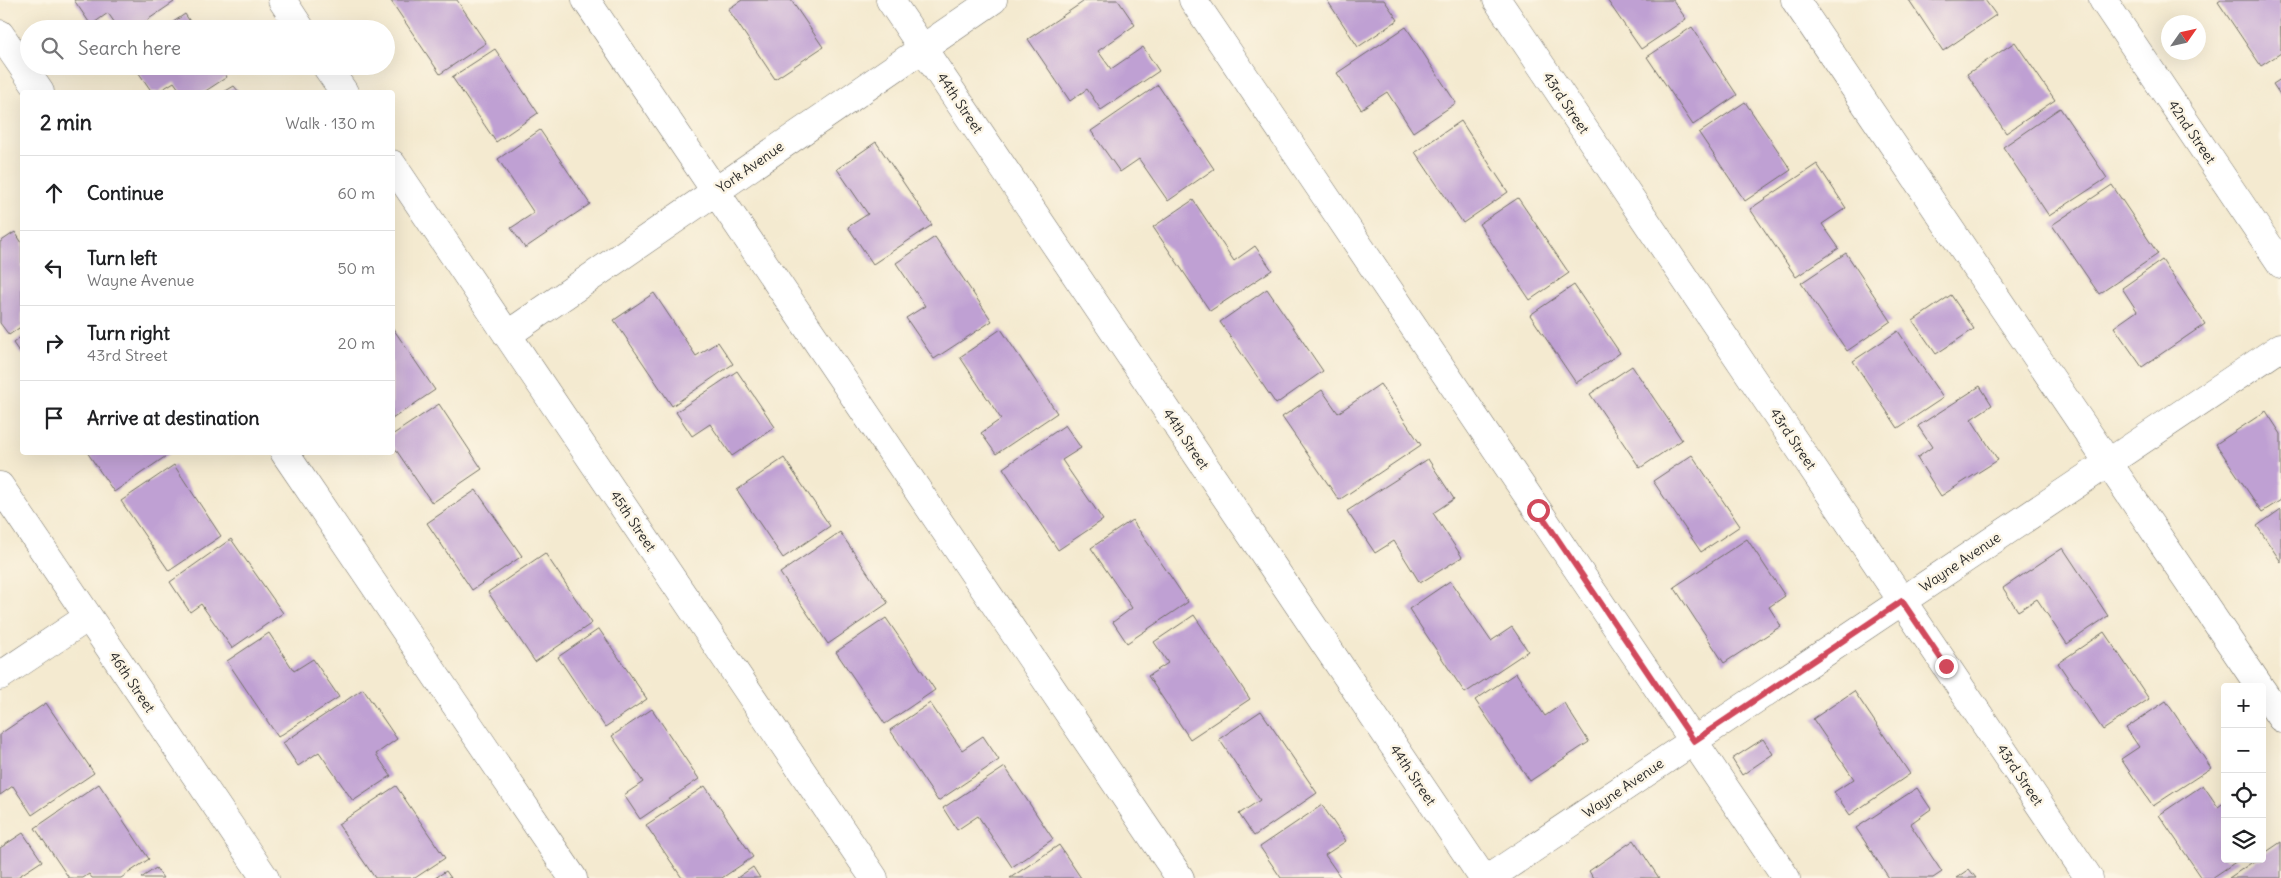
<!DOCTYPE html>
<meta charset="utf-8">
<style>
:root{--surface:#fff;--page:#f6f6f6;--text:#202124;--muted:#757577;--line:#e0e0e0}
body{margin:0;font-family:Delius,sans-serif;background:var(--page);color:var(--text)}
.controls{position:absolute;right:15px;bottom:15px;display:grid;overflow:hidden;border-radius:5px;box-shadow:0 5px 20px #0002}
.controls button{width:45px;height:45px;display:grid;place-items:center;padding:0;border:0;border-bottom:1px solid var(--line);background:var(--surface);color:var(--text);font:25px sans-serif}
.compass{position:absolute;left:2161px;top:15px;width:45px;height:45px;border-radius:50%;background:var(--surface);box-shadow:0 5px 20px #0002;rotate:56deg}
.stop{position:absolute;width:15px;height:15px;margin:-11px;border:4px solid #d1495b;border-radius:50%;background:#fff}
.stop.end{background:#d1495b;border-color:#fff;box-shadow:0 1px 5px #0008}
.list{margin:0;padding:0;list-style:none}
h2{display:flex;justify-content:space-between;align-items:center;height:65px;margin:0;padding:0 20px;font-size:21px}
h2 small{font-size:16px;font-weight:400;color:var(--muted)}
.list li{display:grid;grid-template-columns:32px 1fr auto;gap:15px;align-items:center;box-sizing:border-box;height:75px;padding:0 20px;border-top:1px solid var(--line)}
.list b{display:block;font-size:19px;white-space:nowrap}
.list p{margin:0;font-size:16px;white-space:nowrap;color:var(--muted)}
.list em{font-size:16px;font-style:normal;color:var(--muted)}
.icon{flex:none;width:28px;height:28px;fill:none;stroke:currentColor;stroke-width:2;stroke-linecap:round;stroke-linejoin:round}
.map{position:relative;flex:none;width:2281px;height:878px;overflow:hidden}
.search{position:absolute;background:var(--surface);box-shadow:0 5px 20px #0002;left:20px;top:20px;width:375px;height:55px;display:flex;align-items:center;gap:12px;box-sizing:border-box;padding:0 18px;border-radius:28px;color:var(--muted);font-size:19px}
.panel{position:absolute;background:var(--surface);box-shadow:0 5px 20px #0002;left:20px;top:90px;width:375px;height:365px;border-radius:5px}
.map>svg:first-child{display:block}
.building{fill:#bfa0d3}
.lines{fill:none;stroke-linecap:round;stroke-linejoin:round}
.minor-casing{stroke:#716e65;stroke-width:29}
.minor{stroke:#fff;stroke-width:28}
.route{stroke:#d1495b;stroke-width:6}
.labels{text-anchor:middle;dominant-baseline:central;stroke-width:5;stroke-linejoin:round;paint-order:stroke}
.street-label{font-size:14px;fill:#2b2b2b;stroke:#fcf5e5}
</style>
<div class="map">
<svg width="2281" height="878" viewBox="0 0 2281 878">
<rect width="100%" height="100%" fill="#fcf5e5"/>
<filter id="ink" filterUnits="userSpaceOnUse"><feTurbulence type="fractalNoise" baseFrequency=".02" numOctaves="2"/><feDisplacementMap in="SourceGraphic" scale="10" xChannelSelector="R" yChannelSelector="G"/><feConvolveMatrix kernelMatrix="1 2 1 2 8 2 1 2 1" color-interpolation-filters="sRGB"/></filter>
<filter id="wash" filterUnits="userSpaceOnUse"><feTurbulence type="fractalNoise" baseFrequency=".0096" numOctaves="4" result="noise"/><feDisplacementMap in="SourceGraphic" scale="20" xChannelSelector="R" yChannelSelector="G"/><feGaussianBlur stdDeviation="1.12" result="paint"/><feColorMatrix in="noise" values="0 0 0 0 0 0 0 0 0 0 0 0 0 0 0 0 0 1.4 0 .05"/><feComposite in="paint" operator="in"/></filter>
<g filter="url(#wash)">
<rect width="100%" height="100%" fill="#f4ead0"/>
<g id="blocks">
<path class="building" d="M74,0H172L174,2L134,29H119L108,13L91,25Z
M393,0H457L486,43L440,74L391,1Z
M742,0H791L823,47L775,79L728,9Z
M1086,0H1118L1135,25L1098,51L1111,69L1143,47L1159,71L1101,110L1087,89L1070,101L1028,39Z
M1327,0H1384L1398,20L1358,47Z
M1607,0H1673L1686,19L1641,49Z
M1909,0H1985L1996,15L1943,51Z
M2221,0H2280L2281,53L2261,66L2218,2Z
M185,14L195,29H163Z
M1406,27L1456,103L1413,132L1387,92L1361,109L1337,73Z
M1692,27L1737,95L1693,125L1647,57Z
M2015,42L2055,100L2006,133L1967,74Z
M495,49L538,113L496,142L452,77Z
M134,66H220L227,77L204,92H181L174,82L158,92H152Z
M2281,79V96L2273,84Z
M1158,85L1214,169L1168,201L1139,159L1120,172L1091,131Z
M234,86L239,92H224Z
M1745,102L1791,170L1745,201L1699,133Z
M2060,108L2107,178L2049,216L2003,147Z
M1461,121L1508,192L1463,223L1415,152Z
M540,130L590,204L525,248L511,228L534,213L498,159Z
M876,142L932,225L873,264L848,227L868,214L837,169Z
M1817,164L1846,208L1822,224L1839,248L1796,277L1750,209Z
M2112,185L2158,254L2099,294L2052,225Z
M1518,198L1569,273L1530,300L1479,224Z
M1193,200L1234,261L1255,246L1272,270L1210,311L1153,227Z
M15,232L22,243V326L9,335L0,323V242Z
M935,237L992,321L934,359L906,318L925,306L896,263Z
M1846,253L1891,321L1847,351L1801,283Z
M2162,260L2205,324L2142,367L2114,327L2137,311L2122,288Z
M1574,285L1620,353L1576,383L1530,315Z
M1267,289L1323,371L1276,404L1220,322Z
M654,293L696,356L718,342L733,364L672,406L614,320Z
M1951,295L1974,329L1936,354L1913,321Z
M392,327L435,390L392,419Z
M1001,329L1057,413L996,454L981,433L1001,419L960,357Z
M1898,331L1943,398L1898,428L1853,361Z
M22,336V356L13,343Z
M1632,366L1682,440L1640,468L1590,394Z
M737,371L775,427L732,456L710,424L692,436L676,412Z
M1380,384L1421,445L1339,500L1282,417L1322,390L1338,413Z
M1980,386L1992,405L1971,419L1998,460L1941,496L1917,458L1932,447L1918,426Z
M439,404L482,469L432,503L392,444V435Z
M2266,411L2281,434V500L2262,512L2216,444Z
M1065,425L1081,448L1062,460L1103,520L1058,550L1003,468Z
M87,452H172L114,492Z
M1692,455L1740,526L1701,552L1653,481Z
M784,458L830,526L783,558L737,490Z
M1428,459L1454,499L1433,513L1462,557L1420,583L1394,541L1375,553L1347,511Z
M174,465L221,536L169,571L121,501Z
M476,490L522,556L472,590L427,523Z
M2281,509V562L2257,526Z
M1132,520L1188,602L1127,643L1113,622L1132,608L1091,548Z
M840,532L888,603L828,644L780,573Z
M231,539L283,613L232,648L201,604L190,612L170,582Z
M1747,539L1785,596L1769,607L1781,626L1724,663L1674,587Z
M2063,548L2108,616L2067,644L2037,599L2018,611L2003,588Z
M545,553L592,623L535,662L488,592Z
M1450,581L1491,641L1512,627L1528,651L1465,693L1409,609Z
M1194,615L1250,699L1190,739L1148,676L1168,663L1154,642Z
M886,618L935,690L885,724L836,652Z
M599,629L647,699L605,727L558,657Z
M2104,632L2149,699L2103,730L2058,663Z
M269,633L294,671L313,659L339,697L278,737L227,661Z
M1516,673L1545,716L1564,703L1589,742L1530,781L1475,700Z
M363,689L397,739L376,754L391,776L353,801L319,752L298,766L283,743Z
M1854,691L1910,774L1850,815L1834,792L1854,779L1813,719Z
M2166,701L2211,768L2153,806L2121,759L2139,747L2126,728Z
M46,703L94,773L32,815L13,786L0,795V734Z
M930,703L962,750L983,736L999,760L938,801L890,730Z
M652,709L699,779L640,819L624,795L643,782L612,736Z
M1261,711L1317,793L1254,836L1239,814L1260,800L1219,739Z
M1763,739L1773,754L1742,775L1732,759Z
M1005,767L1053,839L1012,867L978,816L957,830L943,808Z
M99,784L149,859L121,878H92L89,874L83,878H69L35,828Z
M2203,785L2218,807L2225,802V859H2240L2212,878H2202L2159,815Z
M396,786L445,858L415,878H375L338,824Z
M705,786L753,857L722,878H682L646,825Z
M1917,788L1931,809L1910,824L1942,872L1933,878H1889L1856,828Z
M1322,805L1346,841L1325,855L1341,878H1281L1260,847Z
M23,833L42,861L16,878H0V848Z
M1634,840L1659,878H1593L1589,871Z
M2281,842V878H2229L2257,859H2262V855Z
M1059,845L1081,878H1010Z
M753,867L760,878H737Z
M156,868L163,878H141Z
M1969,869L1976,878H1956Z
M446,871L451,878H435Z"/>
</g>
</g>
<g filter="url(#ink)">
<use href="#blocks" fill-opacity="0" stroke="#716e65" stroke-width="1"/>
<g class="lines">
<defs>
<path id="minor" d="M282,0L301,29
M586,0L1180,878
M890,0L1483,878
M1193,0L1786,878
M1497,0L2089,878
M1795,0L2260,687
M2103,0L2281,264
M0,34L40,92
M326,66L344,92
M392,164L874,878
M507,335L993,0
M284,452L573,878
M0,486L265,878
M0,676L88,617
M2262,690L2281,718
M1489,878L2281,347"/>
</defs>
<use href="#minor" class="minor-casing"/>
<use href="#minor" class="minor"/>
</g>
</g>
<g class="lines" filter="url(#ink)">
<path class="route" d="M1538,510L1694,741L1902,601L1946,666"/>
</g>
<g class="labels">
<g class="street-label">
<text transform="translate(960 103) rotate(56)">44th Street</text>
<text transform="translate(1566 103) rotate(56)">43rd Street</text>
<text transform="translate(2192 132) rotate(56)">42nd Street</text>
<text transform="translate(750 167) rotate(-35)">York Avenue</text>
<text transform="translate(1186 439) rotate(56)">44th Street</text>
<text transform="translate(1793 439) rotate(56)">43rd Street</text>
<text transform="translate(633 521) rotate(56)">45th Street</text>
<text transform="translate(1960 562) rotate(-34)">Wayne Avenue</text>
<text transform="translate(132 682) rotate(56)">46th Street</text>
<text transform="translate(1413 775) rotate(56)">44th Street</text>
<text transform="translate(2020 775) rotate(56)">43rd Street</text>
<text transform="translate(1623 788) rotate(-34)">Wayne Avenue</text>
</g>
</g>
</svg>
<div class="controls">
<button>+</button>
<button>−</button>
<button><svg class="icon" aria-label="locate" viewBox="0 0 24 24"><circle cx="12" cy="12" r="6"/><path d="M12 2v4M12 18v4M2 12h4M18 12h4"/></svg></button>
<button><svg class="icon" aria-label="layers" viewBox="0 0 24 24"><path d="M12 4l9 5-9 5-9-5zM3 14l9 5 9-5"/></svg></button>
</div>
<svg class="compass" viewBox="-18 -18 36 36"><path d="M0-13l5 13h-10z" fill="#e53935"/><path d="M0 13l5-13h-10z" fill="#757577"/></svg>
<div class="stop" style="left:1538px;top:510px"></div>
<div class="stop end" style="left:1946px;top:666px"></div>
<div class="search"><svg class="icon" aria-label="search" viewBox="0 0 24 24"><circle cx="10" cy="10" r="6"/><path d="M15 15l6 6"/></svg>Search here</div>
<section class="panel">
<h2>2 min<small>Walk · 130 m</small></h2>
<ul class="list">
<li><svg class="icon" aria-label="ahead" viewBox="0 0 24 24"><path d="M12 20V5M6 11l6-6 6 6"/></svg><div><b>Continue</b></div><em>60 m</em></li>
<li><svg class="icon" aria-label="left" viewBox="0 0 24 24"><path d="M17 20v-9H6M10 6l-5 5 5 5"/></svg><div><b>Turn left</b><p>Wayne Avenue</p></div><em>50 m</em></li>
<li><svg class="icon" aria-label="right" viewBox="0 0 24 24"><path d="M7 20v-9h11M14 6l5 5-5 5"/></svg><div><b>Turn right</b><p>43rd Street</p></div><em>20 m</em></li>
<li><svg class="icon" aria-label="arrive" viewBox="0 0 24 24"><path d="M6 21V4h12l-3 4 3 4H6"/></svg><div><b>Arrive at destination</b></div></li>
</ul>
</section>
</div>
